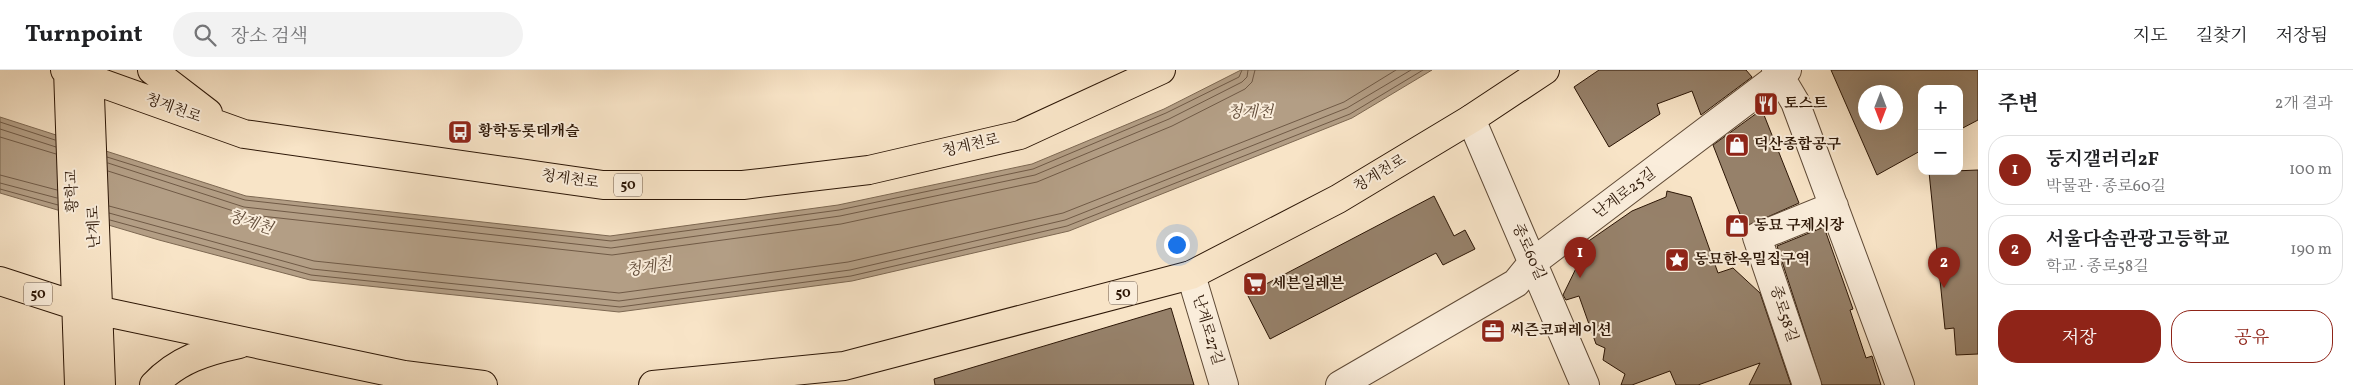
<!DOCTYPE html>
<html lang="ko">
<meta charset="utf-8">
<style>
:root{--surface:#fff;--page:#f2f2f2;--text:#202124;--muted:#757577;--line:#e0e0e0;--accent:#8f2418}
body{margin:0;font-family:Vollkorn,"Noto Serif KR",serif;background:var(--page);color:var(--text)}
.controls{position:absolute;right:15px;top:15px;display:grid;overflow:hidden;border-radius:10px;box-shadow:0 5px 20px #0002}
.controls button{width:45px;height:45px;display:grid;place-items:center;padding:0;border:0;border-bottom:1px solid var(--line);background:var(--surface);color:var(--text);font:25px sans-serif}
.compass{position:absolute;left:1858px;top:15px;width:45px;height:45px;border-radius:50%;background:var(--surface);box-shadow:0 5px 20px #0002;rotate:180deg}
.you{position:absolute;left:1176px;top:174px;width:18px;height:18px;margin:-12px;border:4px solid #fff;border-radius:50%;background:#1a73e8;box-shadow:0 0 0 8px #1a73e833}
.badge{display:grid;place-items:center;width:32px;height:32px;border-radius:50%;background:var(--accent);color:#fff;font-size:16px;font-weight:700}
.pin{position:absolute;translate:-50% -41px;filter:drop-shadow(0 1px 2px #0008)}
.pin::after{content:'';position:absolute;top:26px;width:18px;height:15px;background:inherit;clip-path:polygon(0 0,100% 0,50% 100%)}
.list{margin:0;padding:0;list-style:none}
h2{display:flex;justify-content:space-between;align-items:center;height:65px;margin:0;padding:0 20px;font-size:21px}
h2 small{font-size:16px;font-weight:400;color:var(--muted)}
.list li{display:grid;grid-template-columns:32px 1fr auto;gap:15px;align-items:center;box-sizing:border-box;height:70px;margin:0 10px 10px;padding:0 10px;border:1px solid var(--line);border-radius:20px}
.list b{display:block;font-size:19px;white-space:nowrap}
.list p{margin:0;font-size:16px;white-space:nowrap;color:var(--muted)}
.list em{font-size:16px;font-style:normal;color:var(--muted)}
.actions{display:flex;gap:10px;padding:15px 20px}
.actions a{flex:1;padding:11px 0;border:1px solid var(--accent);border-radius:20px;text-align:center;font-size:18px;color:var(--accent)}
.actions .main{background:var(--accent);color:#fff}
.icon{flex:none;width:28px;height:28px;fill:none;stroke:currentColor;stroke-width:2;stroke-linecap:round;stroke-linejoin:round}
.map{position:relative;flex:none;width:1978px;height:315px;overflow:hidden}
header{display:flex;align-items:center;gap:30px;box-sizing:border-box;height:70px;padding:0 25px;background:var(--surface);border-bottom:1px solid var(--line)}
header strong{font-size:24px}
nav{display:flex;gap:28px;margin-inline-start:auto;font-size:18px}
.search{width:350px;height:45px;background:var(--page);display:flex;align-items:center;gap:12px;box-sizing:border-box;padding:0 18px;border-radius:28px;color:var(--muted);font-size:19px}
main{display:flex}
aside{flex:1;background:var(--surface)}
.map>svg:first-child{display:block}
.water{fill:#b39e85;stroke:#7d6852}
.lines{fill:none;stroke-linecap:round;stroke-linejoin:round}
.shore{stroke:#705a46;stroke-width:1}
.building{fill:#96816a;stroke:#2c1606;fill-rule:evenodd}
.minor-casing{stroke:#5f4a36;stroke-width:30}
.major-casing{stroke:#2c1606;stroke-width:30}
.minor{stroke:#faeddb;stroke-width:28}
.major{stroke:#f8e4c7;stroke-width:28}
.labels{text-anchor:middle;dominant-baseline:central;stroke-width:4;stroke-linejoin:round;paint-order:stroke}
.shield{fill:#faeddb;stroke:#6a5646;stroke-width:1}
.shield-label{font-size:14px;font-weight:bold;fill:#2c1606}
.poi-label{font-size:15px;font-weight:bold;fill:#2c1606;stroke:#faeddb;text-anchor:start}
.street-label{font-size:15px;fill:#2c1606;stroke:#faeddb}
.water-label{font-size:16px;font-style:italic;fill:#624c39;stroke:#faeddb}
</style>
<header>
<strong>Turnpoint</strong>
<div class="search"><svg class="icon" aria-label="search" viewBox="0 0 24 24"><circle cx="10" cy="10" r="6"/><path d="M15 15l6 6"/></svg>장소 검색</div>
<nav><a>지도</a><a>길찾기</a><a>저장됨</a></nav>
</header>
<main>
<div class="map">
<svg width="1978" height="315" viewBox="0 0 1978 315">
<rect width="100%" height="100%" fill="#f8e4c7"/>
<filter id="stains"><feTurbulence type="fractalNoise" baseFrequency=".004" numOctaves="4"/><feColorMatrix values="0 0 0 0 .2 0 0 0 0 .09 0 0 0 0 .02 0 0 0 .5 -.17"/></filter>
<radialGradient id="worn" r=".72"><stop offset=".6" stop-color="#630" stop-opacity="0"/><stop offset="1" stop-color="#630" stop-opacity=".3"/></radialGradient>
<path class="water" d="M1241,0H1432L1352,48L1069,161L852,211L619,242L310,210L159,170L0,123V47L246,126L610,166L838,135L1032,94L1164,39Z"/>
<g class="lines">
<path class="shore" d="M0,52L55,70
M0,59L56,77
M0,67L56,84
M107,87L245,130L611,171L839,140L1033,99L1166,43L1239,7L1242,0
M108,93L244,137L611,178L840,146L1035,105L1169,49L1242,12L1247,7L1248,0
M108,101L243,144L612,185L841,154L1037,112L1172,56L1245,19L1252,12L1255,0
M0,105L57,120
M0,113L57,128
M0,119L58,135
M109,136L314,191L619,223L848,192L1063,143L1344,32L1396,0
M109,143L312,199L619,231L850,200L1065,150L1347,38L1411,0
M110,150L311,205L620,237L851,206L1067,156L1350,44L1423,0"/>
</g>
<path class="building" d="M1599,0H1746L1752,7L1701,45L1692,21L1657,34L1660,44L1609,77L1574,17Z
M1831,0H1978V50L1959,60V19H1922V80L1877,105ZM1866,22H1896V52H1866Z
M1757,43L1764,45L1799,133L1745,157L1713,75Z
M1978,100V284L1956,285L1954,258L1945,259L1929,102Z
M1667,121L1691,127L1718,203L1733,198L1760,223L1791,315H1749L1760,293L1698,315H1676L1670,301L1632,315H1621L1625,304L1603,290L1605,278L1596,274L1579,226L1566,230L1563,225L1583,184L1580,177L1632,141L1666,127Z
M1434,126L1454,166L1465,160L1475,179L1443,195L1436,183L1270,269L1247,224Z
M1824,157L1853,239L1850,240L1866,288L1872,286L1881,315H1822L1777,176Z
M1171,238L1194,315H935L934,309Z"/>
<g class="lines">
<defs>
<path id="minor" d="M1776,0L1795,32L1900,315
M1471,49L1585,315
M1191,205L1224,315
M1340,315L1516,213L1533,192L1787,0
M1807,315L1757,167L1834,136"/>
<path id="major" d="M65,0L244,64L603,115H743L869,100L1020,65L1161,0
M68,0L79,315
M89,0L101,315
M152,0L208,43
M0,211L77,236L404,305L483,315
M154,315C177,290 206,281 239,274
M653,315L844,296L1191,205L1338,129L1471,49L1545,0"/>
</defs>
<use href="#minor" class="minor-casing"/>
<use href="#major" class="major-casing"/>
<use href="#minor" class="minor"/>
<use href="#major" class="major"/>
</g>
<defs>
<symbol id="restaurant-square" viewBox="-11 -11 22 22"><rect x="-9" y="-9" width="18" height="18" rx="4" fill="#8f2418" stroke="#faeddb"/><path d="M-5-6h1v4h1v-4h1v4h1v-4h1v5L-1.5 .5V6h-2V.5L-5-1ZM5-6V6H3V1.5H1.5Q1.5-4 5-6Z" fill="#fff"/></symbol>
<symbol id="bus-square" viewBox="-11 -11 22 22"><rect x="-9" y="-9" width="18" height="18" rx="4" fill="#8f2418" stroke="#faeddb"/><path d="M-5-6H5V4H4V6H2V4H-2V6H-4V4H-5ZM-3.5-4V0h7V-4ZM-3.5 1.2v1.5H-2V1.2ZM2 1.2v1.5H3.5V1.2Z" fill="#fff"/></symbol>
<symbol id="shop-square" viewBox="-11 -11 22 22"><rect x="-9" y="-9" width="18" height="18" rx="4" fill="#8f2418" stroke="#faeddb"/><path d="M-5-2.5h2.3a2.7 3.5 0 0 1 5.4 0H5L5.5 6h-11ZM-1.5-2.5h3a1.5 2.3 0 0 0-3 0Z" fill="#fff"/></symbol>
<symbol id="sight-square" viewBox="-11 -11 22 22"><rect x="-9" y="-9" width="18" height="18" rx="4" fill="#8f2418" stroke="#faeddb"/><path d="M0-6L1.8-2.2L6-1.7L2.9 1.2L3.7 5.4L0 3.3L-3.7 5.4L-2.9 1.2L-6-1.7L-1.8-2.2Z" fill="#fff"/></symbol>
<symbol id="supermarket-square" viewBox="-11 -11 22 22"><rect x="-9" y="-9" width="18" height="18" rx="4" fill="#8f2418" stroke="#faeddb"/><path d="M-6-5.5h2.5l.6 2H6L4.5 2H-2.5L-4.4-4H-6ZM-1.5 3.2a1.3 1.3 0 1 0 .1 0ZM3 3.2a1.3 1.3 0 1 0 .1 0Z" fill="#fff"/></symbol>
<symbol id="office-square" viewBox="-11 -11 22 22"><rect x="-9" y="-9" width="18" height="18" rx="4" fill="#8f2418" stroke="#faeddb"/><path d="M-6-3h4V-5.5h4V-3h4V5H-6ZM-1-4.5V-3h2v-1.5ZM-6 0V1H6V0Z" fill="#fff"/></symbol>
</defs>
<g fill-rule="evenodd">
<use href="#restaurant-square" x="1752" y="20" width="28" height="28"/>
<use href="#bus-square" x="446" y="48" width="28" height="28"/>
<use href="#shop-square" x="1723" y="61" width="28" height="28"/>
<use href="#shop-square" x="1723" y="142" width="28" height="28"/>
<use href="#sight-square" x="1663" y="176" width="28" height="28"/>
<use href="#supermarket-square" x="1241" y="200" width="28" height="28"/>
<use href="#office-square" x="1479" y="247" width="28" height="28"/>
</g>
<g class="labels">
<g class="shield">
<rect x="614" y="103.5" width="28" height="23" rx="4"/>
<rect x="1109" y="211.5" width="28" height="23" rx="4"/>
<rect x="24" y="212.5" width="28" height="23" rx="4"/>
</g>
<g class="shield-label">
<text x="628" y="115">50</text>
<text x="1123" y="223">50</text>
<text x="38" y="224">50</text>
</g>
<g class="poi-label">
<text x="1784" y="34">토스트</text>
<text x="478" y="62">황학동롯데캐슬</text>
<text x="1754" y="75">덕산종합공구</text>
<text x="1754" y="156">동묘 구제시장</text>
<text x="1694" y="190">동묘한옥밀집구역</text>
<text x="1272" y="214">세븐일레븐</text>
<text x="1510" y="261">씨즌코퍼레이션</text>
</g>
<g class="street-label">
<text transform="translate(173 39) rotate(20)">청계천로</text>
<text transform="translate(971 76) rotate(-13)">청계천로</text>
<text transform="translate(1380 104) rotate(-31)">청계천로</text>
<text transform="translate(570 110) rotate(8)">청계천로</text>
<text transform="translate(73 121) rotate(-92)">황학교</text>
<text transform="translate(1625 124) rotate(-37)">난계로25길</text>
<text transform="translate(95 157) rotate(-92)">난계로</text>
<text transform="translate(1528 182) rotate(66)">종로60길</text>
<text transform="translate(1783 244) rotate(72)">종로58길</text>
<text transform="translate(1207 260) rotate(73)">난계로27길</text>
</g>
<g class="water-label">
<text x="1250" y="43">청계천</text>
<text transform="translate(250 153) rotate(18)">청계천</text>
<text transform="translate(649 198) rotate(-9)">청계천</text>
</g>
</g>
<rect width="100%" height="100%" filter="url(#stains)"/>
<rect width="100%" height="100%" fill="url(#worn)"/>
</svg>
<div class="controls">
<button>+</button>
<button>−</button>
</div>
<svg class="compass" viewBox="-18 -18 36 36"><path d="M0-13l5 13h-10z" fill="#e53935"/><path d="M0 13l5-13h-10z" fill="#757577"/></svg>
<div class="you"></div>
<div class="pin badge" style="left:1580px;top:208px">1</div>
<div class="pin badge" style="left:1944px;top:218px">2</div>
</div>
<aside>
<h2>주변<small>2개 결과</small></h2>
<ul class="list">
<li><span class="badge">1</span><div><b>둥지갤러리2F</b><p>박물관 · 종로60길</p></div><em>100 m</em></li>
<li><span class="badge">2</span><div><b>서울다솜관광고등학교</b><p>학교 · 종로58길</p></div><em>190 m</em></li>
</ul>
<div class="actions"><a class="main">저장</a><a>공유</a></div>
</aside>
</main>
